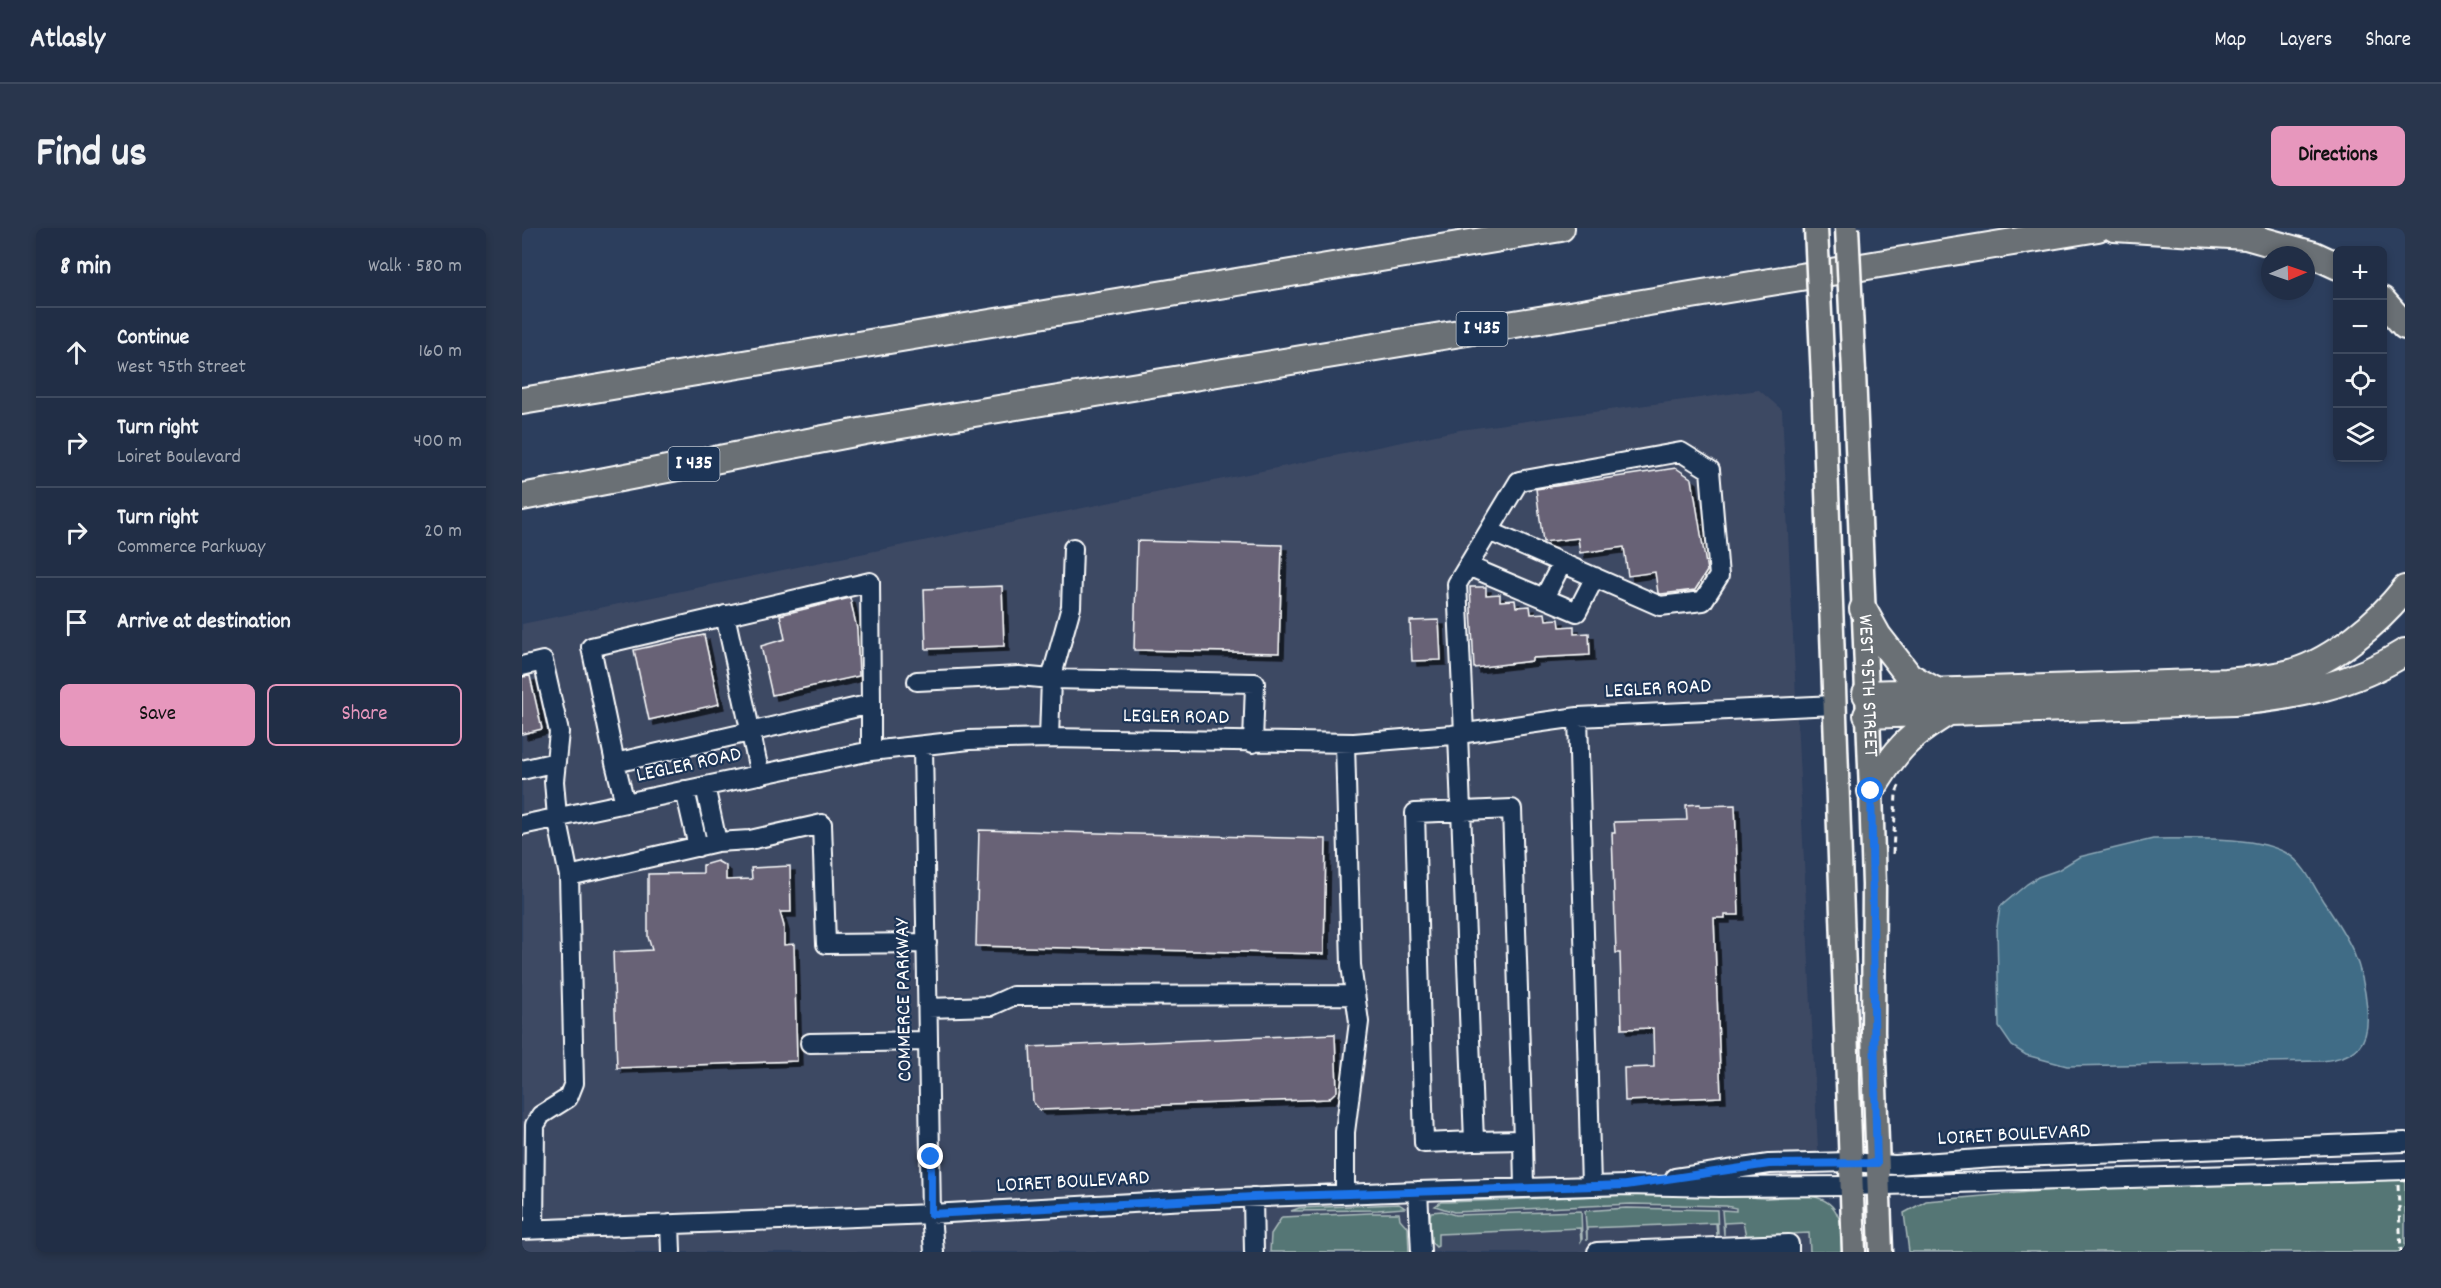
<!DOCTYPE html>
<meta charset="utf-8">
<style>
:root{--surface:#212e46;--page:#29364d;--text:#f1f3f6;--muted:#a2a8b3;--line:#3e4a5f;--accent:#e797bd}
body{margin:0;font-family:Dekko,sans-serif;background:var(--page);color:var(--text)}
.controls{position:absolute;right:18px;top:18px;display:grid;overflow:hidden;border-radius:9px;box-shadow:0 3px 9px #0003}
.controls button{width:54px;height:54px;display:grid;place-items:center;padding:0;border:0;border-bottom:2px solid var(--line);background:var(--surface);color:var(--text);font:30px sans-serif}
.compass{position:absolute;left:1739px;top:18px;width:54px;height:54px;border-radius:50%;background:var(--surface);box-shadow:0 3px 9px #0003;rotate:88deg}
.stop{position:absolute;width:18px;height:18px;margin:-14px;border:4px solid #1a73e8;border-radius:50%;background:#fff}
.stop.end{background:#1a73e8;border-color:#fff;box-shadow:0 2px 6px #0008}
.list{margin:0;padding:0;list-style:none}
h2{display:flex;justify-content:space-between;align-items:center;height:78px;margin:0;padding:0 24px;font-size:26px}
h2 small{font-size:20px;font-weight:400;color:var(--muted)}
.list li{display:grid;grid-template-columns:39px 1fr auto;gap:18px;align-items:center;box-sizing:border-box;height:90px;padding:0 24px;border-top:2px solid var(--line)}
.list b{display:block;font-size:22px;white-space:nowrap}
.list p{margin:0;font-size:20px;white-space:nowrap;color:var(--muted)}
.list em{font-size:20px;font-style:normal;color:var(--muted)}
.actions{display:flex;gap:12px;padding:18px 24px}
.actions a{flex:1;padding:14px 0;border:2px solid var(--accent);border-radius:9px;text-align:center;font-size:21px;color:var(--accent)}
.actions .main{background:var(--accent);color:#111}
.icon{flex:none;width:33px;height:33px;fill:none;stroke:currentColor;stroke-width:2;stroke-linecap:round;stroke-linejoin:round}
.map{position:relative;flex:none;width:1883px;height:1024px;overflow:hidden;border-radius:9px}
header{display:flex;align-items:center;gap:36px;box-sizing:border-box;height:84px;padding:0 30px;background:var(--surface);border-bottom:2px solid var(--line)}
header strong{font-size:28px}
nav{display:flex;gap:33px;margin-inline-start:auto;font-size:21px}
.intro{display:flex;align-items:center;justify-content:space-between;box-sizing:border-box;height:144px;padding:0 36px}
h1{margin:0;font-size:42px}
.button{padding:15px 27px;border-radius:9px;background:var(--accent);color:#111;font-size:21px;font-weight:700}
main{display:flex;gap:36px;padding:0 36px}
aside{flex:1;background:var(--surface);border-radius:9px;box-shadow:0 3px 9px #0003}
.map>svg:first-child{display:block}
.built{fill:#3e4964}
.green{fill:#547675;stroke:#aababa;stroke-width:1.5}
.water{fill:#406c86;stroke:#8ca7b6;stroke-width:1.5}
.building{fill:#676276;stroke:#fff;stroke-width:1.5;filter:url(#shadow)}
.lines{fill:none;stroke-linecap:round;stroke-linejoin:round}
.minor-casing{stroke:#fff;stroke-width:22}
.major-casing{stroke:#fff;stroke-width:27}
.highway-casing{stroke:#fff;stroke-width:30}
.path{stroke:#fff;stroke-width:3;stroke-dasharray:6 4.5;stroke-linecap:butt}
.minor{stroke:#1d3557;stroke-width:18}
.major{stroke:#6a7074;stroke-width:22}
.highway{stroke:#6a7074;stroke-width:26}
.major-bridge-casing{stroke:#fff;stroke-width:27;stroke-linecap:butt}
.major-bridge{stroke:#6a7074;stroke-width:22}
.route{stroke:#1a73e8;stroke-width:8}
.labels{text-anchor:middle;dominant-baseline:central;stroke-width:4.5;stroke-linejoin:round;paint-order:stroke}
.shield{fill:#1d3557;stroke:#bbc2cd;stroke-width:1.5}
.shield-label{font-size:20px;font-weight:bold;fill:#fff}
.street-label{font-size:21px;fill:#fff;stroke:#1d3557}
</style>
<header>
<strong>Atlasly</strong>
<nav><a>Map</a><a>Layers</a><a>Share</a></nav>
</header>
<div class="intro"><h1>Find us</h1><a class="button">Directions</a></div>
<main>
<aside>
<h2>8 min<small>Walk · 580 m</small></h2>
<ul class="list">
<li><svg class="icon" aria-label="ahead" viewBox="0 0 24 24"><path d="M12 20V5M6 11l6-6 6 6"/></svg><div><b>Continue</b><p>West 95th Street</p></div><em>160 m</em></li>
<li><svg class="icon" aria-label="right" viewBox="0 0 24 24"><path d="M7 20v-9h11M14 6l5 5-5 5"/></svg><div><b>Turn right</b><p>Loiret Boulevard</p></div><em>400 m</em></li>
<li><svg class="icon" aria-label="right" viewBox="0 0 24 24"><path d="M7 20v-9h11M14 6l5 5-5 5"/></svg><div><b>Turn right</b><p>Commerce Parkway</p></div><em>20 m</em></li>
<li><svg class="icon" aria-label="arrive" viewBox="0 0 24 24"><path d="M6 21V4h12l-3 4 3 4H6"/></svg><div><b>Arrive at destination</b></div></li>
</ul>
<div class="actions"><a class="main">Save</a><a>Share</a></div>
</aside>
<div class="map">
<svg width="1883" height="1024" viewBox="0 0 1883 1024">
<defs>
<filter id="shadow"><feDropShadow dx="5" dy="5" stdDeviation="0" flood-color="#0009"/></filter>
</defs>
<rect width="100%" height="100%" fill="#2c3e5d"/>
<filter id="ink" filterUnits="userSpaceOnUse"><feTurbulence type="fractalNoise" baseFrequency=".0167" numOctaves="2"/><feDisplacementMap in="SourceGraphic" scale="12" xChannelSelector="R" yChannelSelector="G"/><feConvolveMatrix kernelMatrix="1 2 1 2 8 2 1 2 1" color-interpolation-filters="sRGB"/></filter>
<g filter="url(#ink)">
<path class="built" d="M1237,162L1260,182L1301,1024H0V396L938,202Z"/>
<path class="green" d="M1883,947V1024H1387L1382,985L1404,973L1542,961Z
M1184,964C1203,963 1221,969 1240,970C1251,971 1262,968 1273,968C1315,965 1320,988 1322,1024H1288L1287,1005L1224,1008L1221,994L1202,995V1007L1200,982L1214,983V980L1204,978L1109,976L932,984L913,978L919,974H926Z
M877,976L883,980L856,982L769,983L777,980Z
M1104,980L1195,982L1196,1006L1195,1007L1194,995L1065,1000V1013L1063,983Z
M920,983L933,987L1059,983L1060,1011L1059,1013L1058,1000L916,1006V1018L914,1019L909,1014L908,988L909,984Z
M848,985H877L878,991L886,1000L887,1024H748L749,1006L760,989Z"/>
<path class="water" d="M1631,611C1668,611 1734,607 1766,626C1783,637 1791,657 1801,673C1827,711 1841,734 1845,781C1848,817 1835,829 1800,833L1545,838L1504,827L1490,818L1477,799L1475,699L1478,679L1505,656L1516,649L1536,642L1557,629Z"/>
<path class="building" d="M1154,240L1170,251L1185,343L1173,362L1139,366L1136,365L1133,344L1106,348L1102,319L1058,325L1056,310L1021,314L1014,261Z
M615,313L760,317L757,425L612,422Z
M480,358L482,418L404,421L402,361Z
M948,359H964V367L978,366V373L993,372L994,379L1008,378L1009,386L1023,385L1024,392L1037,391L1038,399L1052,398V406L1067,405L1068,427L1010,430V433L952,440Z
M328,370L335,401L337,448L250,467L239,418L263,411L258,387Z
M917,392L919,432L890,433L888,393Z
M182,407L197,476L127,492L112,422Z
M8,448L20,501L0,506V449Z
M1178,576V578L1213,577L1217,687H1203V690H1192L1199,869L1103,873L1102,840L1132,839L1131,800L1100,801L1098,725H1094L1090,605H1093L1092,594L1165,592L1164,577Z
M457,602L804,611L802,726L454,718Z
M195,633L204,638V652L230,651L229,640L268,638L269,684H258L262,698V717L272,716L275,833L95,840L91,724L130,722L126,709V646L181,645V637Z
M813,806L815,863L806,871L518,882L511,874L508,819Z"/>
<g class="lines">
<defs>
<path id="minor" d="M946,338L1055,384L1073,349
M1022,370L1040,335
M203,387L238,547
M0,438L21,433L37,504L32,553L35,589L47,648L52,855L46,870L19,887L13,897L12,1001
M395,453L497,448L529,451L549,379L551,320
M1056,489L1069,958
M942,505L935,356L997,253L1159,224L1188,242L1197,348L1181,373L1138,378L967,303
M936,506L952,913L1001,912L990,581L893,585L902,915L952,913
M527,510L529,451L733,455L731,515
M401,519L409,986L412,1024
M93,535L69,419L348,354L349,476
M0,542L34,534
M183,558L195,614
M163,562L176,619
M103,575L93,535L349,476V523
M0,597L349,523L447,512L527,510L832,515L930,507L1056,489L1313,477
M47,648L195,614L228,612L300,596L304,716L405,715
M406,780L469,778L491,768L833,767
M288,815L406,813
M1001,912L1002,960
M1153,950L1247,936L1328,934L1373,937L1472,930L1883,914
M896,963L899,1024
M823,966V904L837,794L829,737L823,515
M731,969L732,1024
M148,996L149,1024
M0,1002L409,986L665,972L896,963L1104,957L1198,959L1329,958L1883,942
M1075,1024L1267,1016V1024"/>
<g id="major">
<path id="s1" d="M1332,144L1349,563L1352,657L1351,804L1359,1024"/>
<path d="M1301,150L1332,1024"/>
</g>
<path id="highway" d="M1592,0L1724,8L1792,27L1816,38
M1860,72L1883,98
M0,173L1039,0
M0,269L343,203L1576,0
M1341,381L1356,408L1387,448L1414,463
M1344,466L1704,454C1727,452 1750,450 1772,444C1812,432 1857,394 1883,361
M1345,487L1712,474C1772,469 1832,457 1883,424
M1349,563C1374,522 1384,510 1425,485"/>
</defs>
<use href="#minor" class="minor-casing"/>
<use href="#major" class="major-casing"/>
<use href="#highway" class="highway-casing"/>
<path class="path" d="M1371,626L1374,565L1377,558
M1876,957L1879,1024"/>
<use href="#minor" class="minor"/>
<use href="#major" class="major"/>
<use href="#highway" class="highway"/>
<defs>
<path id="major-bridge" d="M1294,0L1301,150
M1325,0L1332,144"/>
</defs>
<use href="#major-bridge" class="major-bridge-casing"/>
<use href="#major-bridge" class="major-bridge"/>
</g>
</g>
<g class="lines" filter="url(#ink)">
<path class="route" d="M409,929V986L731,969L1104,957L1247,936L1355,935C1351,811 1352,687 1349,563"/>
</g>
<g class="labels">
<g class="shield">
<rect x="934.5" y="84" width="51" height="34" rx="4.5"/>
<rect x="146.5" y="219" width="51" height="34" rx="4.5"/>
</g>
<g class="shield-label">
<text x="960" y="101">I 435</text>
<text x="172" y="236">I 435</text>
</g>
<g class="street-label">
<text stroke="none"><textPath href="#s1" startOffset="314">WEST 95TH STREET</textPath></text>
<text transform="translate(1136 462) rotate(-3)">LEGLER ROAD</text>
<text transform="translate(654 490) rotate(1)">LEGLER ROAD</text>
<text transform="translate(167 538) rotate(-12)">LEGLER ROAD</text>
<text transform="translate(383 772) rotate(-91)">COMMERCE PARKWAY</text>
<text transform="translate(1492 908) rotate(-3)">LOIRET BOULEVARD</text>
<text transform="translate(551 955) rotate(-3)">LOIRET BOULEVARD</text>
</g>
</g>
</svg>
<div class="controls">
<button>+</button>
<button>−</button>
<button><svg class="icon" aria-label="locate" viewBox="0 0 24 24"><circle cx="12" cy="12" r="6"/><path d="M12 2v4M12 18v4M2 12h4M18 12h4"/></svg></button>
<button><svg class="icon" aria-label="layers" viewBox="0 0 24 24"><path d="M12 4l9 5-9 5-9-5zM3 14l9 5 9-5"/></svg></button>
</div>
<svg class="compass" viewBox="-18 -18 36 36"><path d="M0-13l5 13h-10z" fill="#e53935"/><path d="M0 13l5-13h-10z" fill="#a2a8b3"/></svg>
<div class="stop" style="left:1349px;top:563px"></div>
<div class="stop end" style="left:409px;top:929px"></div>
</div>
</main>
